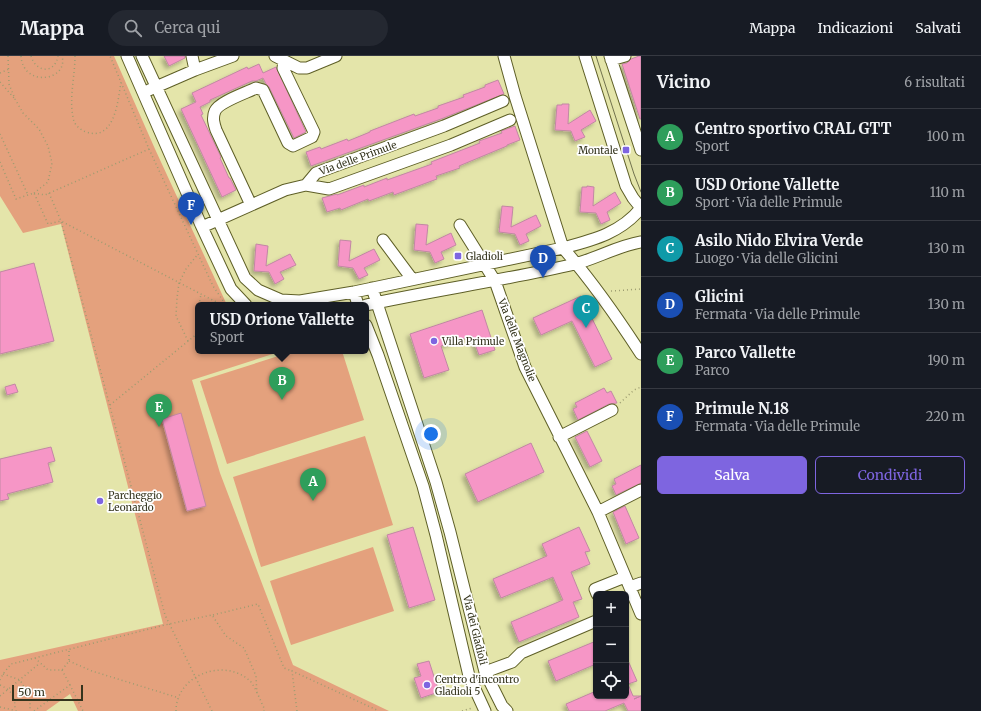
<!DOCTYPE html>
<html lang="it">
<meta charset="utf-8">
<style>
:root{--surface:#171b24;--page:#242831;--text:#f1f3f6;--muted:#9ea1a6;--line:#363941;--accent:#7e65e0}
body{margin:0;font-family:Merriweather,serif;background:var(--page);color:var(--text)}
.controls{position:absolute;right:12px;bottom:12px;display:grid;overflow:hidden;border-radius:6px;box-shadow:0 1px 3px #0004}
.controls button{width:36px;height:36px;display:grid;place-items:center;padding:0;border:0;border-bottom:1px solid var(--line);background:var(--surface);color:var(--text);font:20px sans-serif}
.scale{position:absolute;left:12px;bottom:10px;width:71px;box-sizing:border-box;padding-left:4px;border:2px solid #34341d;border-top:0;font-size:11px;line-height:14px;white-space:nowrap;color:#34341d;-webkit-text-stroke:3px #fff;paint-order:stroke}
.you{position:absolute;left:431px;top:378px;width:14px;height:14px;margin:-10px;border:3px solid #fff;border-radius:50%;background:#1a73e8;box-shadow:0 0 0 6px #1a73e833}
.badge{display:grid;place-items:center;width:26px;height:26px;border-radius:50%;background:var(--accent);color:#fff;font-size:13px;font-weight:700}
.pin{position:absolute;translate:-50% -33px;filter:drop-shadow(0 1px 2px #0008)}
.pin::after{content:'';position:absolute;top:21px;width:14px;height:12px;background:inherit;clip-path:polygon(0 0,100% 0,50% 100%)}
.popup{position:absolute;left:195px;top:246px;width:174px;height:52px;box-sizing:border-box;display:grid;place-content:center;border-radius:6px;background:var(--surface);filter:drop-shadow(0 1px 3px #0005);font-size:13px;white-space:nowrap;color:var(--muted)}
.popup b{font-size:15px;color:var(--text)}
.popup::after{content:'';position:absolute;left:50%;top:100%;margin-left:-8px;border:8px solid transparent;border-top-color:var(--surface)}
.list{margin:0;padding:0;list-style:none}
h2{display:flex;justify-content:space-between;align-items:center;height:52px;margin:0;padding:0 16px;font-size:17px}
h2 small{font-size:13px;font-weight:400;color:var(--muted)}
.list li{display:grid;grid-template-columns:26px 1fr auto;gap:12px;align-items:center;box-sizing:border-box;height:56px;padding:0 16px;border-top:1px solid var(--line)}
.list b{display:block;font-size:15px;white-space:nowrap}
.list p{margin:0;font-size:13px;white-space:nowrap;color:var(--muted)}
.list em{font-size:13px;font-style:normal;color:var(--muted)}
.actions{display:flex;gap:8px;padding:12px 16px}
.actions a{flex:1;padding:9px 0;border:1px solid var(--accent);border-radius:6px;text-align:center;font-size:14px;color:var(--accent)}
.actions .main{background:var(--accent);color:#fff}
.icon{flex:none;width:22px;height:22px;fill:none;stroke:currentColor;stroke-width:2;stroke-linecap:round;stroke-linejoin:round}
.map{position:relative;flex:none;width:641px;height:655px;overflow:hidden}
header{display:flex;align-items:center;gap:24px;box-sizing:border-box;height:56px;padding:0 20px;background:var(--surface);border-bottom:1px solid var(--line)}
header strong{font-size:19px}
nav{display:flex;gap:22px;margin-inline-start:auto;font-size:14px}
.search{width:280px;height:36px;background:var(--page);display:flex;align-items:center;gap:10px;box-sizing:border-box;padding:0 14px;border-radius:22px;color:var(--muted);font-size:15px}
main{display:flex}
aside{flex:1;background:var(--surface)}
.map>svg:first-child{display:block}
.green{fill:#e4a17d}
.building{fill:#f696c6;stroke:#c188a3;filter:url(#shadow)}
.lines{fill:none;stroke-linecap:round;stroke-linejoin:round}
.minor-casing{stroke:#5e5f27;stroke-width:13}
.path{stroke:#9c9c70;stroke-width:1.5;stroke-dasharray:1 3;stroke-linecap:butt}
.minor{stroke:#fff;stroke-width:11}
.tram{stroke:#71724e;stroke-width:1}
.poi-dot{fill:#7e65e0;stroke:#fff;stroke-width:1.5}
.labels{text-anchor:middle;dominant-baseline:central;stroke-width:3.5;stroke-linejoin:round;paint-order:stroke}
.poi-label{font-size:10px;fill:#34341d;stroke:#fff;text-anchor:start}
.street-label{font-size:10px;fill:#34341d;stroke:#fff}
</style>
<header>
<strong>Mappa</strong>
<div class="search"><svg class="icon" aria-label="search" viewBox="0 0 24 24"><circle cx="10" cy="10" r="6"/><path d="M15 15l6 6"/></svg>Cerca qui</div>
<nav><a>Mappa</a><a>Indicazioni</a><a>Salvati</a></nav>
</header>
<main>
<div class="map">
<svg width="641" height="655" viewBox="0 0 641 655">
<defs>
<filter id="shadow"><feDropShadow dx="-3" dy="3" stdDeviation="2" flood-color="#0004"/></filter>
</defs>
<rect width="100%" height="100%" fill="#e4e5aa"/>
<path class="green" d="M0,0H114L155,93L227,249H198V295H282L192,324L220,417L293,609L389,655H78L70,638L46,655H0V604L163,568L61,168L23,177L0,140Z
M294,295H342L364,364L227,408L200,325Z
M365,380L393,469L261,511L233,421Z
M373,491L394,555L291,589L270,525Z"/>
<path class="building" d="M164,0H185V2L169,10Z
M639,0H641V63H640L622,8L627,7L631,3Z
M259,8L263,17L276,11L306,76L294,82L269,31L266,28L263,22L256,25H252L210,44V46L200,51L203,58L201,59L221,101L220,102L229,122H230L236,134L222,141L181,53L196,46L192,37L247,11L248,13Z
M498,24L504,38L441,63L311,110L306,96L320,91L321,93L347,83L348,85L370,76V75L414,58L415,60L438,52V50L464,41L463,39L485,31V29Z
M562,48H569L568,68L590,54L596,65L581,74L585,81L575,85L571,75L555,74L557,49H562Z
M515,70L520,84L507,89V90L459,110L460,112L436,120L437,123L394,139L393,136L369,145L368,143L341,154L340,152L327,156L322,142L337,138V139L364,129V131L387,122V124L432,108L431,106L480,87L479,85L502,77L501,75Z
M587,130L594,131L593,150L615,136L621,147L607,156L610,164L601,168L596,157L580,156L582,131H587Z
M502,150L513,151L511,171L536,159L541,170L526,178L529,185L520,189L515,178L499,176Z
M416,168L428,169L426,189L451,177L456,189L441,196L444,203L435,207L430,196L414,194Z
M340,184L351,185L349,205L374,193L380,204L364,212L368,219L359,223L353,212L338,210Z
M256,188L268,190L266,210L290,198L296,209L280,216L284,223L275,228L269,216L254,215Z
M34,207L54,285L0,298V216Z
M581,240L612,303L595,311L572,265L541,279L533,262Z
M482,254L495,294L479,299L472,280L441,290L449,314L424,322L410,278Z
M15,328L18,336L7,339L5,331Z
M604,332L607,337L611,335L617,347L609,348L578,364L573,353L577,351L575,347Z
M181,357L206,450L187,455L162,363Z
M587,375L602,405L590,411L575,381Z
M531,387L544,416L478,446L465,418Z
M51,391L55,405L48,407L53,426L7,438L9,443L0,445V403Z
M641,409V427L616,439L612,430L616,428L614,423Z
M625,450L639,482L626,488L613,456Z
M413,471L435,544L409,552L387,479Z
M579,471L590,495L585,496L590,508L571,516L582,543L573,546L579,561L519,586L511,566L563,544L553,521L501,542L493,523L547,500L542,488Z
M596,585V608L556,625L548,605Z
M626,600L637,625L628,628L633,640H641L634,643L641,640V655H628L624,647L605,655H569L566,648L596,635V640H626Z
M429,605L439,636L421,642L414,622L421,620L417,608Z"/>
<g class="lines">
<defs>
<path id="minor" d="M127,0L201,169L231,233L246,249
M142,0L245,222L258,234L281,244L300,245L354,236L563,192C593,184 621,177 641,152
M192,0L195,14
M275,0L299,12H307L336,0
M504,0L515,40L563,192C592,225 617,261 641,298
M585,0L626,130L633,142L641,152
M610,0L641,94
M611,4L625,0
M149,34L195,14L233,0
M503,45L444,70L316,117L306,129L329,133L451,89L510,64
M251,149L216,74C214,68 212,62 215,55C219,46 246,37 256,32L263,34L288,87L293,90L312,81L314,76L283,12L284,5
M460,169L495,225L525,311L598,456L641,558
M202,171L285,134L306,129
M383,184L412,223
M372,232L436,426L450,476L485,616L502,650L507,655
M354,236L358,249
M366,249C435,234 506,224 575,208C597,202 618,190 641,186
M366,269L378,299L423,430L436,479L469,620L485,655
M559,381L612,354
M598,456L641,434
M630,531L641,527
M597,538L595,533L625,521
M485,616L512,606L521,597L596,565"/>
</defs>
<use href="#minor" class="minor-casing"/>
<path class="path" d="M8,0L9,28L15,43L23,57L39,73L48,90L52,107L48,126L34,137
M21,0C23,32 69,25 62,0
M31,0C36,17 55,18 58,0
M75,0C75,20 69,42 73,61C74,69 79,73 86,76C115,86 118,44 121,26
M0,17L9,13
M0,26L14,42
M0,78L28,139
M149,93L213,230L226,249
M0,106L16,143L34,137L48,168L61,165L165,559L212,655
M34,137L45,139L149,93L110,0
M49,137L61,165L222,249
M611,235L641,233
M199,249L201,238
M188,285L176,260L177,242L179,227L186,213L198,198
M620,347L634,334L641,331
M110,349L198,277
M213,559L258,548L284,612L292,615
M35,602L48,614H62L69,605V594
M69,605L92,615L179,642
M62,614L70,629
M3,618L20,624L30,641V655
M0,624L3,618L11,608L169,568L212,559L226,580L244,592L256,620L257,639
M0,629C13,635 15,641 15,654
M0,640L40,607
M0,651L17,655
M34,655L70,629L83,655
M176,655C176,619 224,601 250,625C255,630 261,646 264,652V655
M297,655L292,615L379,655
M462,655L472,652"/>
<use href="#minor" class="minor"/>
<path class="tram" d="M596,0L634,118L641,136"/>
</g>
<g class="poi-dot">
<rect x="622" y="90" width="8" height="8" rx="2"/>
<rect x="454" y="196" width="8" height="8" rx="2"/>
<circle cx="434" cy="285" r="4"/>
<circle cx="100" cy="445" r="4"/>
<circle cx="427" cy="629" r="4"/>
</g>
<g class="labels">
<g class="poi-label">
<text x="618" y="94" text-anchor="end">Montale</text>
<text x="466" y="200">Gladioli</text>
<text x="442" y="285">Villa Primule</text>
<text x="108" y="439">Parcheggio<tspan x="108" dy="12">Leonardo</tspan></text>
<text x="435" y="623">Centro d'incontro<tspan x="435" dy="12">Gladioli 5</tspan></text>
</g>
<g class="street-label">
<text transform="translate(358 102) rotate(-20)">Via delle Primule</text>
<text transform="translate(517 284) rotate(69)">Via delle Magnolie</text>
<text transform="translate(475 574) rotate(76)">Via dei Gladioli</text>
</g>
</g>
</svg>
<div class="controls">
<button>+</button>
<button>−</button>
<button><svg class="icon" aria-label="locate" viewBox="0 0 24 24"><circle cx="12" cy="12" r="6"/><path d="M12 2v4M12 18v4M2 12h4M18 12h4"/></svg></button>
</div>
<div class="scale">50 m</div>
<div class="you"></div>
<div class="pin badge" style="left:313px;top:445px;background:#2e9e5b">A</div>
<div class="pin badge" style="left:282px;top:344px;background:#2e9e5b">B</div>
<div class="popup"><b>USD Orione Vallette</b>Sport</div>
<div class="pin badge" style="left:586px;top:272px;background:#0f9aa8">C</div>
<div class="pin badge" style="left:543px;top:222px;background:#1a4fb4">D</div>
<div class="pin badge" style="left:159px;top:371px;background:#2e9e5b">E</div>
<div class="pin badge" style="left:191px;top:169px;background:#1a4fb4">F</div>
</div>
<aside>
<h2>Vicino<small>6 risultati</small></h2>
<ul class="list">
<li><span class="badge" style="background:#2e9e5b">A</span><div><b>Centro sportivo CRAL GTT</b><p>Sport</p></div><em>100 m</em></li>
<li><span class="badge" style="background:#2e9e5b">B</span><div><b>USD Orione Vallette</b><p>Sport · Via delle Primule</p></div><em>110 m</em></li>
<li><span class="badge" style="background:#0f9aa8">C</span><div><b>Asilo Nido Elvira Verde</b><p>Luogo · Via delle Glicini</p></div><em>130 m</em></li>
<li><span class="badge" style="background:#1a4fb4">D</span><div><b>Glicini</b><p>Fermata · Via delle Primule</p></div><em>130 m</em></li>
<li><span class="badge" style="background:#2e9e5b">E</span><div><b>Parco Vallette</b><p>Parco</p></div><em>190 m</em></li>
<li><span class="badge" style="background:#1a4fb4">F</span><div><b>Primule N.18</b><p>Fermata · Via delle Primule</p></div><em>220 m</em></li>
</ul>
<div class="actions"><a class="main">Salva</a><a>Condividi</a></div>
</aside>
</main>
